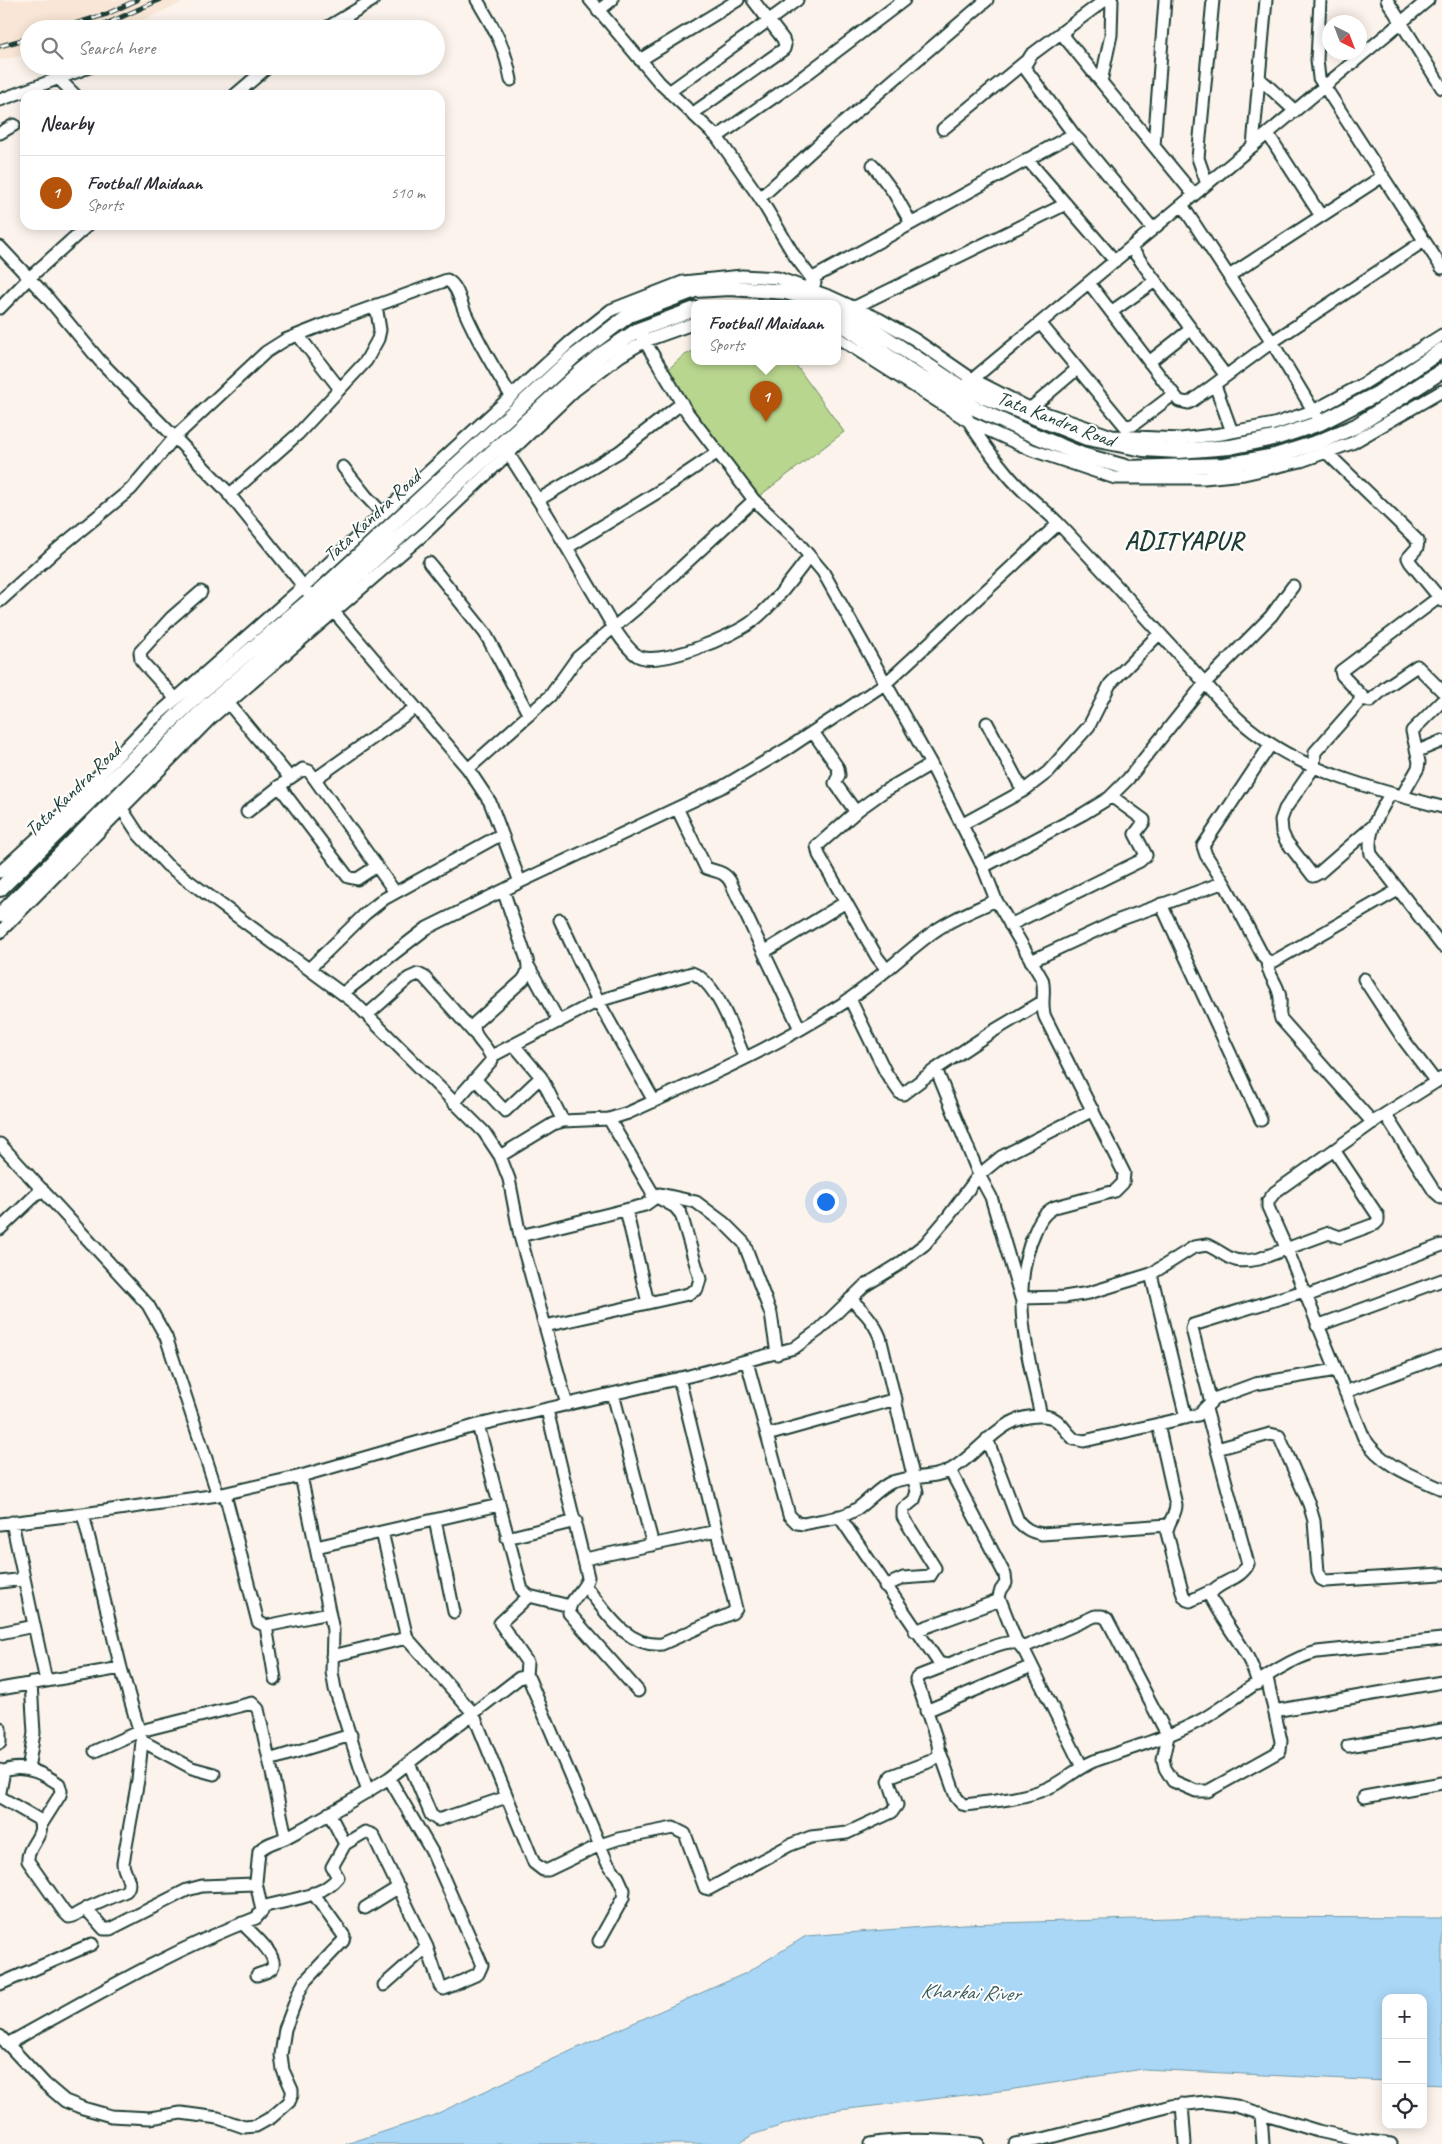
<!DOCTYPE html>
<meta charset="utf-8">
<style>
:root{--surface:#fff;--page:#f2f2f3;--text:#2b2b33;--muted:#7c7c81;--line:#e1e1e2;--accent:#b45309}
body{margin:0;font-family:Caveat,sans-serif;background:var(--page);color:var(--text)}
.controls{position:absolute;right:15px;bottom:15px;display:grid;overflow:hidden;border-radius:10px;box-shadow:0 2px 12px #0003}
.controls button{width:45px;height:45px;display:grid;place-items:center;padding:0;border:0;border-bottom:1px solid var(--line);background:var(--surface);color:var(--text);font:25px sans-serif}
.compass{position:absolute;left:1322px;top:15px;width:45px;height:45px;border-radius:50%;background:var(--surface);box-shadow:0 2px 12px #0003;rotate:138deg}
.you{position:absolute;left:825px;top:1201px;width:18px;height:18px;margin:-12px;border:4px solid #fff;border-radius:50%;background:#1a73e8;box-shadow:0 0 0 8px #1a73e833}
.badge{display:grid;place-items:center;width:32px;height:32px;border-radius:50%;background:var(--accent);color:#fff;font-size:16px;font-weight:700}
.pin{position:absolute;translate:-50% -41px;filter:drop-shadow(0 1px 2px #0008)}
.pin::after{content:'';position:absolute;top:26px;width:18px;height:15px;background:inherit;clip-path:polygon(0 0,100% 0,50% 100%)}
.popup{position:absolute;left:691px;top:300px;width:150px;height:65px;box-sizing:border-box;display:grid;place-content:center;border-radius:10px;background:var(--surface);filter:drop-shadow(0 1px 4px #0005);font-size:16px;white-space:nowrap;color:var(--muted)}
.popup b{font-size:19px;color:var(--text)}
.popup::after{content:'';position:absolute;left:50%;top:100%;margin-left:-10px;border:10px solid transparent;border-top-color:var(--surface)}
.list{margin:0;padding:0;list-style:none}
h2{display:flex;justify-content:space-between;align-items:center;height:65px;margin:0;padding:0 20px;font-size:21px}
h2 small{font-size:16px;font-weight:400;color:var(--muted)}
.list li{display:grid;grid-template-columns:32px 1fr auto;gap:15px;align-items:center;box-sizing:border-box;height:75px;padding:0 20px;border-top:1px solid var(--line)}
.list b{display:block;font-size:19px;white-space:nowrap}
.list p{margin:0;font-size:16px;white-space:nowrap;color:var(--muted)}
.list em{font-size:16px;font-style:normal;color:var(--muted)}
.icon{flex:none;width:28px;height:28px;fill:none;stroke:currentColor;stroke-width:2;stroke-linecap:round;stroke-linejoin:round}
.map{position:relative;flex:none;width:1442px;height:2144px;overflow:hidden}
.search{position:absolute;background:var(--surface);box-shadow:0 2px 12px #0003;left:20px;top:20px;width:425px;height:55px;display:flex;align-items:center;gap:12px;box-sizing:border-box;padding:0 18px;border-radius:28px;color:var(--muted);font-size:19px}
.panel{position:absolute;background:var(--surface);box-shadow:0 2px 12px #0003;left:20px;top:90px;width:425px;height:140px;border-radius:15px}
.map>svg:first-child{display:block}
.built{fill:#f9e6d6}
.green{fill:#b9d68e;stroke:#6c8a61}
.water{fill:#aad7f6;stroke:#7299a8}
.lines{fill:none;stroke-linecap:round;stroke-linejoin:round}
.minor-casing{stroke:#1f3d34;stroke-width:15}
.major-casing{stroke:#1f3d34;stroke-width:18}
.minor{stroke:#fff;stroke-width:11}
.major{stroke:#fff;stroke-width:14}
.rail-casing{stroke:#1f3d34;stroke-width:5}
.rail{stroke:#fff;stroke-width:3;stroke-dasharray:9;stroke-linecap:butt}
.labels{text-anchor:middle;dominant-baseline:central;stroke-width:4;stroke-linejoin:round;paint-order:stroke}
.street-label{font-size:20px;fill:#1f3d34;stroke:#fff}
.water-label{font-size:21px;font-style:italic;fill:#3b5c5b;stroke:#fff}
.district-label{font-size:25px;font-weight:bold;letter-spacing:1px;fill:#1f3d34;stroke:#fff}
</style>
<div class="map">
<svg width="1442" height="2144" viewBox="0 0 1442 2144">
<rect width="100%" height="100%" fill="#fcf4ec"/>
<filter id="ink" filterUnits="userSpaceOnUse"><feTurbulence type="fractalNoise" baseFrequency=".02" numOctaves="2"/><feDisplacementMap in="SourceGraphic" scale="10" xChannelSelector="R" yChannelSelector="G"/><feConvolveMatrix kernelMatrix="1 2 1 2 8 2 1 2 1" color-interpolation-filters="sRGB"/></filter>
<g filter="url(#ink)">
<path class="built" d="M0,0H188L122,29H29V54L0,60Z"/>
<path class="green" d="M695,350V361H793L844,432L754,500L664,373L683,356Z"/>
<path class="water" d="M1206,1917L1442,1918V2085L1423,2084V1998H1386V2081L1143,2069L1008,2090L823,2112L752,2135L739,2144H346L432,2116L577,2048L746,1973L806,1936L963,1924Z"/>
<g class="lines">
<defs>
<path id="minor" d="M477,0C494,29 505,45 511,80
M590,0L660,83L717,137L760,198L794,255L815,283
M1320,0L1317,60L1319,78L1442,268
M1387,0L1442,88
M598,11L612,0
M325,29L373,0
M1061,33L1194,195
M640,60L738,0
M1259,78L1295,111
M59,79L75,95
M1101,82L1111,35L1112,0
M669,92L797,0
M235,95L269,66
M0,100L92,66
M692,114L784,49L785,45L783,39L753,0
M943,129L1026,61
M0,133L14,125
M1268,134L1321,216
M1075,136L1024,67L1031,55L1105,0
M717,137L804,76L904,0
M1154,146L1165,0
M1253,146L1266,0
M1027,159L1115,261
M873,165L894,193L911,223
M1207,184L1198,158L1213,0
M760,198L828,136L987,0
M0,247L46,296L100,361L225,489L308,592
M1131,248L1226,376
M1229,276L1383,176
M811,279L1070,136H1075L1080,141L1153,229
M1089,283L1179,401L1188,403L1192,401L1272,342L1182,205
M855,307L1066,204
M0,308L28,279L88,225
M1111,312L1155,281
M1040,323L1125,426L1133,425L1174,394
M298,335L340,389
M641,335L687,412L754,500L796,540L823,572L931,764L983,867
M837,337L970,422L1032,450L1115,478H1204L1244,474L1301,461L1352,443L1442,391
M1149,362L1191,329
M968,383L1428,0
M1215,385L1232,432
M961,398C960,416 996,461 1008,475C1023,493 1042,507 1058,523C1108,575 1156,630 1205,683L1271,616L1293,586
M682,403L619,452L538,500C560,534 579,569 600,604C610,621 620,641 635,654C653,671 737,635 754,620C776,602 792,579 809,557
M1031,408L1077,369
M1317,417L1272,342L1424,241
M1326,452L1418,541L1417,548L1408,558L1410,562L1442,601
M508,453L538,500
M343,467L366,496L383,514
M229,495L298,434L366,361L378,339L380,330L376,305
M568,547L663,489L718,452
M429,563L485,633L529,715
M0,601L54,552L131,489L175,437L266,352L285,340L328,323L447,280C457,285 460,300 464,310C477,340 494,368 511,396
M329,606L468,769L550,696L577,658L643,603L754,500
M1360,694L1366,700L1370,701L1386,687L1417,666L1442,691
M176,699L145,665L141,660L140,652L171,618L201,592
M225,699L290,778L303,769L309,771L395,892
M987,723L1023,791
M813,732L838,768L839,775L835,783L856,812
M1418,751L1442,741
M468,769L490,802L520,882L724,786L790,747L886,683L1058,524
M315,779L415,708
M279,786L348,877L357,879L377,866
M1390,794C1380,813 1366,831 1371,854L1442,946
M1402,796L1418,768L1419,762L1412,731L1442,701
M677,808L706,868C716,872 724,871 730,881L800,1029
M122,809L139,835L167,865L355,1003L484,1132L500,1156L509,1179L520,1236L567,1405
M247,812L285,782
M961,825L1023,791L1048,772L1089,726L1110,684L1159,634
M1373,826L1319,873L1313,876L1286,841L1282,832L1281,820L1285,809L1314,767L1315,752L1360,701V694L1342,675L1341,671L1442,595
M0,872L47,829L153,719L304,586L569,343L611,310L683,282L742,276L778,278L831,297L879,319L914,339L972,379L1025,406L1112,436L1181,439L1221,434L1274,424L1313,411L1363,384L1442,335
M1226,886L1206,855L1203,846L1271,744
M996,900L1042,979C1046,992 1040,1004 1045,1017L1124,1173L1123,1183L1115,1191L1055,1207C1043,1213 1039,1222 1034,1234C1009,1292 1028,1356 1041,1416
M1161,904L1261,1120
M560,920L598,1001L654,1101
M1010,925L1140,861L1146,855L1135,834L1144,822V820L1111,796
M0,932L211,718L425,533L575,390L620,356L645,341L695,323
M764,952L846,902
M1031,961L1119,920L1219,884L1226,886L1264,958L1271,963L1398,890
M1267,961C1267,976 1280,985 1280,999C1281,1006 1278,1012 1281,1019L1373,1123
M529,967L559,1022
M310,968L365,914L384,899L502,834
M887,970L877,957L819,855L817,846L858,810L883,792L931,764
M1364,979L1404,1040L1436,1082
M343,993L427,928L506,889
M850,999L886,1073L900,1093L903,1094L936,1069L990,1033L1042,1002
M367,1015L409,978L418,974L424,977L475,1034
M514,1045L541,1077L563,1121
M492,1056L598,1001L692,973C718,982 734,1035 745,1058
M936,1069L979,1175L991,1197L1021,1298L1064,1297L1089,1293L1151,1274L1194,1247L1207,1245C1231,1256 1229,1265 1259,1259L1329,1233L1340,1237L1375,1224L1378,1221V1216L1334,1150
M1442,1078L1382,1116L1275,1192L1268,1201V1207L1292,1261L1364,1438C1382,1466 1413,1476 1442,1489
M476,1080L505,1111L541,1077
M454,1103L492,1060C490,1046 470,1038 475,1023L523,980C528,973 529,969 527,960L504,893L506,889L520,882
M1385,1114L1434,1191L1442,1198
M0,1144L148,1305L166,1337L218,1495
M500,1156L553,1124L563,1121L609,1119L628,1113C700,1080 774,1048 842,1004C873,984 899,958 928,936C948,920 973,911 996,900L983,867L1083,814L1109,798L1128,779L1205,683C1220,700 1235,718 1254,732C1304,772 1380,791 1442,807
M660,1194L696,1202L724,1223L744,1243L771,1314L777,1354
M626,1210L648,1303
M0,1229L42,1189
M520,1236L645,1205L652,1200V1192L609,1119
M1151,1274L1186,1418
M1306,1296L1442,1245
M850,1299C863,1310 873,1320 880,1337L917,1492L914,1500L903,1509V1517L935,1568L930,1576L903,1578L885,1586
M545,1326L688,1294L697,1289L700,1279L681,1214L675,1207L653,1195
M1317,1326L1442,1280
M747,1362L789,1515L797,1523L804,1524C820,1520 841,1519 855,1510C868,1502 878,1488 892,1482C911,1475 933,1480 952,1469C983,1450 1001,1414 1042,1416C1060,1416 1063,1430 1074,1439L1084,1441L1198,1415L1214,1399L1255,1384L1336,1370
M1345,1392L1442,1356
M613,1394L653,1545
M1211,1402L1192,1329L1193,1325L1304,1291
M1206,1409L1248,1564C1241,1581 1214,1582 1210,1596C1225,1627 1250,1650 1258,1684
M547,1410L588,1577C585,1591 569,1598 569,1613L638,1691
M1158,1424L1176,1505C1176,1516 1167,1522 1167,1533L1183,1595L1187,1600L1190,1601L1213,1590
M478,1425L522,1590L529,1596L570,1606
M767,1435L896,1399
M987,1439L1018,1521C1025,1529 1031,1532 1042,1534L1168,1525
M1217,1449L1270,1434L1279,1436L1309,1504L1314,1521L1318,1572L1321,1579L1325,1581L1442,1574
M950,1470L1005,1575L1006,1583L1001,1590L999,1597L1017,1643
M301,1476L333,1630L332,1672L335,1689L368,1792
M225,1494L258,1622L266,1626L329,1613
M83,1514L121,1668L142,1741L138,1780L123,1863C123,1873 134,1882 126,1891L85,1909
M839,1516L939,1663L947,1665C960,1660 1006,1638 1017,1643C1020,1645 1023,1649 1025,1652L1082,1767
M435,1520L454,1612
M12,1522L46,1681
M0,1524L83,1514L218,1495L301,1476L478,1425L689,1376L794,1348L819,1330L864,1286L898,1265L925,1244L948,1217L979,1175L1001,1157L1093,1110
M382,1532L407,1638L473,1713L534,1863L543,1870H548L600,1845L618,1839L673,1828L685,1834L705,1888L709,1889L790,1845L811,1837L847,1833L892,1812L897,1805L889,1781L891,1776L931,1761L939,1755L938,1744L916,1679L919,1676L947,1665
M507,1538L576,1521
M316,1547L499,1505
M585,1559L717,1531
M0,1582L24,1579
M585,1586C605,1610 626,1648 662,1644L732,1613L736,1609L679,1378
M266,1626L275,1679
M915,1631L1000,1600
M0,1633L34,1626
M1022,1648L1095,1616H1102L1107,1619L1168,1736L1163,1759L1165,1768L1173,1781L1196,1791H1208L1280,1751L1281,1741L1267,1678
M332,1656L407,1638
M526,1676L527,1662L500,1623L529,1596
M0,1689L121,1668
M926,1711L1032,1666
M1274,1711L1442,1682
M0,1728V1743
M142,1741L192,1768L214,1774
M1348,1746L1442,1730
M939,1749L956,1797L962,1804L966,1805C993,1801 1023,1799 1048,1788C1064,1781 1077,1768 1094,1761C1131,1748 1168,1738 1203,1719C1236,1700 1281,1660 1317,1652L1442,1639
M95,1751L140,1731L252,1703L258,1709L286,1837
M269,1760L351,1735
M409,1763L431,1815L438,1820L507,1797
M28,1769L34,1733L31,1683
M0,1770L3,1776L0,1792
M2,1772C21,1763 43,1773 59,1784L61,1791L60,1795L41,1825
M0,1797L38,1819C48,1834 26,1846 28,1861L64,1912L69,1917C76,1917 80,1909 87,1910L104,1929H110L187,1890L202,1886L254,1884L256,1882L259,1851C266,1843 277,1842 287,1837C321,1819 356,1799 389,1778L519,1678L526,1676L529,1679L607,1862L618,1877L624,1890L623,1898L599,1941
M1364,1797L1442,1783
M345,1844L365,1832L373,1835L427,1947L440,1986L444,1989L478,1974L482,1965L432,1852L389,1778
M262,1907C286,1900 322,1898 338,1877L332,1867L345,1844L329,1813
M365,1908L399,1887
M242,1923C249,1931 280,1956 272,1968C269,1972 262,1973 257,1975
M0,1984L92,1944
M384,1985L427,1947
M0,2036L45,2084L65,2101L83,2108L111,2116L150,2118L181,2113L218,2118L244,2127L256,2126L272,2117L289,2102L292,2095V2090L283,2070L281,2055L285,2029L299,1992L305,1981L343,1941L344,1936L313,1893
M7,2044C89,1999 169,1951 256,1918L262,1911L256,1882
M1182,2104L1185,2144
M1261,2113L1263,2144
M870,2144C905,2138 942,2140 978,2144
M1015,2144L1043,2139L1171,2106L1205,2102L1236,2106L1318,2131L1360,2140L1391,2144"/>
<path id="major" d="M837,310L856,318L962,388L1087,438L1143,449L1179,451L1230,447L1278,437L1320,423L1377,394L1442,350
M837,324L848,328L906,369L961,402L1024,431L1082,455L1129,468L1225,465L1275,456L1319,442L1356,426L1442,371
M0,889L201,692L318,593L572,358L629,315L695,290L730,288L786,292L824,303
M0,915L209,704L327,603L579,373L602,354L638,330L695,309"/>
</defs>
<use href="#minor" class="minor-casing"/>
<use href="#major" class="major-casing"/>
<use href="#minor" class="minor"/>
<use href="#major" class="major"/>
<defs>
<path id="rail" d="M58,29L107,14L137,0
M95,29L159,0
M0,46L29,38"/>
</defs>
<use href="#rail" class="rail-casing"/>
<use href="#rail" class="rail"/>
</g>
</g>
<g class="labels">
<g class="street-label">
<text transform="translate(1056 419) rotate(21)">Tata Kandra Road</text>
<text transform="translate(372 516) rotate(-43)">Tata Kandra Road</text>
<text transform="translate(73 790) rotate(-44)">Tata Kandra Road</text>
</g>
<g class="water-label">
<text transform="translate(970 1992) rotate(2)">Kharkai River</text>
</g>
<g class="district-label">
<text x="1184" y="541">ADITYAPUR</text>
</g>
</g>
</svg>
<div class="controls">
<button>+</button>
<button>−</button>
<button><svg class="icon" aria-label="locate" viewBox="0 0 24 24"><circle cx="12" cy="12" r="6"/><path d="M12 2v4M12 18v4M2 12h4M18 12h4"/></svg></button>
</div>
<svg class="compass" viewBox="-18 -18 36 36"><path d="M0-13l5 13h-10z" fill="#e53935"/><path d="M0 13l5-13h-10z" fill="#7c7c81"/></svg>
<div class="you"></div>
<div class="pin badge" style="left:766px;top:422px">1</div>
<div class="popup"><b>Football Maidaan</b>Sports</div>
<div class="search"><svg class="icon" aria-label="search" viewBox="0 0 24 24"><circle cx="10" cy="10" r="6"/><path d="M15 15l6 6"/></svg>Search here</div>
<section class="panel">
<h2>Nearby<small></small></h2>
<ul class="list">
<li><span class="badge">1</span><div><b>Football Maidaan</b><p>Sports</p></div><em>510 m</em></li>
</ul>
</section>
</div>
